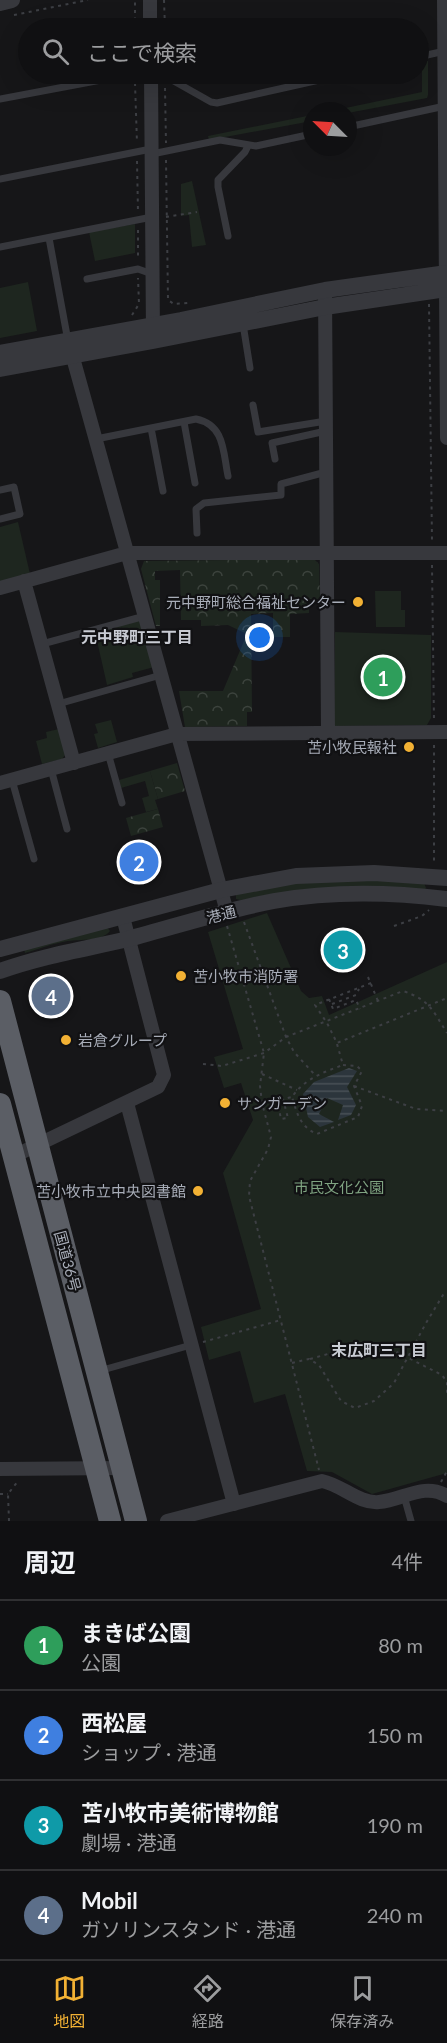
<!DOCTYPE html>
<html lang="ja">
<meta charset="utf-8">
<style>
:root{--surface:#101012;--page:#1e1e20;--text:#f1f3f6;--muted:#9c9d9f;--line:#303032;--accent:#f2b134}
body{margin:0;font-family:Lato,"Noto Sans JP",sans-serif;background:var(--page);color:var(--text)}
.compass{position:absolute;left:303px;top:102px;width:54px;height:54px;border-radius:50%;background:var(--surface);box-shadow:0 6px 24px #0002;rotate:294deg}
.you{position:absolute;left:260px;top:638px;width:21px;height:21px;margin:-15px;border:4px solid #fff;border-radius:50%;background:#1a73e8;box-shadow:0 0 0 9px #1a73e833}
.badge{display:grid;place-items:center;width:39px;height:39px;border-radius:50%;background:var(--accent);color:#fff;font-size:20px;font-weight:700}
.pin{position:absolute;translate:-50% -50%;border:3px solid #fff;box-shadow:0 2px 6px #0006}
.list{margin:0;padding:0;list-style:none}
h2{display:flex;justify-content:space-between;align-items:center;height:78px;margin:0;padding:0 24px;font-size:26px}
h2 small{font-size:20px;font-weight:400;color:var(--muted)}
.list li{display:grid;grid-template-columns:39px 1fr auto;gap:18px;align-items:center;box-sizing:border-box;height:90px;padding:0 24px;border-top:2px solid var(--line)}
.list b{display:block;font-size:22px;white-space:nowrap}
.list p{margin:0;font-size:20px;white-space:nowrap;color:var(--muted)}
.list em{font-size:20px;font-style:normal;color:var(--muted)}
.icon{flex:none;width:33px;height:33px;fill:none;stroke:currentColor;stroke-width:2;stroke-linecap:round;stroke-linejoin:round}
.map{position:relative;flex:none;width:447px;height:1521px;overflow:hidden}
.search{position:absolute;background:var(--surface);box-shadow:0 6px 24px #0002;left:18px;right:18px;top:18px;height:66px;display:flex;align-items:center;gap:15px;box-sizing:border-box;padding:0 21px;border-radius:33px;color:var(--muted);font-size:22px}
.sheet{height:438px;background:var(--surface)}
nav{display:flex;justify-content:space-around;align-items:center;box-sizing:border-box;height:84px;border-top:2px solid var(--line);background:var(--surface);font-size:16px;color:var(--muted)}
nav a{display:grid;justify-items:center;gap:3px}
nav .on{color:var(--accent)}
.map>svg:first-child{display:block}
.green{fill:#1e261f}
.forest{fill:url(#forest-crowns)}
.water{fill:url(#water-rules)}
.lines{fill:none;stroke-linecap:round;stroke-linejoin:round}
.path{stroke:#3d3f44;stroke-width:2;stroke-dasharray:3 4.5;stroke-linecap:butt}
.service{stroke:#37383d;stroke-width:7}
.minor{stroke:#37383d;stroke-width:14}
.tertiary{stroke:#37383d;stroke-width:16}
.trunk{stroke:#5b5e65;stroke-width:22}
.poi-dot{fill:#f2b134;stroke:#111113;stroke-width:2}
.labels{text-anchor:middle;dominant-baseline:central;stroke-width:4.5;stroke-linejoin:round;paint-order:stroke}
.poi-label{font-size:15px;fill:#a8adb8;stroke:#111113;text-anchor:end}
.street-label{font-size:15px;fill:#a8adb8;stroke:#111113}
.park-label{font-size:15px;fill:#7fa381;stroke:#111113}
.neighbourhood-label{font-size:16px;font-weight:bold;fill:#c9ccd4;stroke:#111113}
</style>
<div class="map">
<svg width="447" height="1521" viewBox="0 0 447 1521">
<defs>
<pattern id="forest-crowns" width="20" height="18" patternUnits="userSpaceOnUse" patternTransform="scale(1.5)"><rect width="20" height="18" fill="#1e261f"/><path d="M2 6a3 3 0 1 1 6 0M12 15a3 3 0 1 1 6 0" fill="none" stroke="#3c433d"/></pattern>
<pattern id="water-rules" width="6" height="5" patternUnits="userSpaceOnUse" patternTransform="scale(1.5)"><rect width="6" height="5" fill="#2c353c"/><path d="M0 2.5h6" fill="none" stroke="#485056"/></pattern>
</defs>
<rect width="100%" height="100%" fill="#161618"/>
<path class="green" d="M422,61H428V95L427,98L348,113V111H331L422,92Z
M312,115V121L209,140L208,136Z
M192,181L206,245L192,247L189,215L181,216V184Z
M135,224V253L95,261L89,232Z
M28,282L37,331L0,338V288Z
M18,522L30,574L0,582V527Z
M375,591H401V610H405V627H376Z
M141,619L154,667L132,673L133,677L107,685L95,632Z
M335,632L431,635V718L427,725L334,726Z
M111,720L117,742L98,748L94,734L98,733L95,724Z
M59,729L66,754L62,759L42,764L36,741L47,738L46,732Z
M150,771L158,799L155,800L158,809L146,812L142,798L149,796L145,781L121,788L119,780Z
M351,879L424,883L426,888L424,890L240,900L236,899V894L278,885Z
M267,913L301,991L309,998L322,996L329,1015L447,962V1473L372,1494L332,1472L307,1471L285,1394L254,1403L240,1351L209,1360L201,1327L261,1309L223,1173L253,1120L241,1083L224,1088L214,1057L243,1049L208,932Z
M107,927L110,931C101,942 81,939 68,941C54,943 39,949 25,953L24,949Z"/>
<path class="forest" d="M314,559L319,564L320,599H309V613L290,614V637H273V613L251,614L252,712H247V726L185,727L179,691H223L247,634L228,625L201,626V620H181L180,570L155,571V580H160V626H156L141,569L144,561Z
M177,763L185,791L158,799L150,771Z
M158,809L163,827L131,836L126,818Z"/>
<path class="water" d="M349,1068L357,1071L347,1087L356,1105L351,1115L338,1120L343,1105L327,1098L319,1114L334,1122L320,1127L308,1117L303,1094L314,1082Z"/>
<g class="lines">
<path class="path" d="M164,0L165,28
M14,15L88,0
M135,28V0
M135,83L137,143
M165,88L166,143
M166,160L168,300L174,304L189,303
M137,161L138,212
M166,217L197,212
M138,230V260
M429,304L432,541
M132,315L139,304L138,278
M432,565L434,721
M434,745V862
M244,922L286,1037L294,1052L315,1075
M227,926L264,1053L260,1086L262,1103L271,1137L268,1149L250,1181L249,1196L319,1470
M394,926L422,916L429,910
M368,977L378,1001
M371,983L315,1005L327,1023L337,1043L447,998
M329,999L333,1009L356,1000L360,1009
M332,1004L356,995L359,989
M337,1044L343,1065
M203,1064L222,1066L264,1053L286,1037L403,991C430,1000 433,1011 447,1033
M343,1065L357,1066L362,1071L354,1086L362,1106L358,1117L317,1134C300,1127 297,1113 292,1097C304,1079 324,1072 343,1065Z
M262,1074L297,1090
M354,1086L416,1109L447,1111
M262,1103L277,1099L281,1119L288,1118L283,1099L292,1097
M203,1342L281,1320
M310,1359L363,1344L385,1346L442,1375L447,1382V1397
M292,1363L309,1359L319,1365L341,1401L355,1408L374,1401L394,1383L426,1323L443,1295L447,1292
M441,1482L447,1471
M0,1494H8
M9,1521L8,1494L18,1481"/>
<path class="service" d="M418,57L445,51
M151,78H165L172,80L211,102L217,103L346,74
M0,99L133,74
M348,127L445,106
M152,154L220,140L256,146L312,134
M0,179L151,149
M228,236L218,187V180L245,152L248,146
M49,238L68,341
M0,247L152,217
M87,279L138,269L152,274
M243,324L250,368
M253,405L258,432L326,421
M184,422L195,483
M151,428L163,491
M96,439L196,419C225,425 223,452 228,476
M275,459L272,443L326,431
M0,490L14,487L20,514L0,519
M197,533L196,509L204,503L281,495V484L326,472
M42,644L145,616
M58,704L161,675
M108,753L122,803
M51,769L67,829
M12,780L34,859
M99,1371L191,1345
M404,1496L411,1521"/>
<path class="minor" d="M150,0V28
M444,0L447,438
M151,74L153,335
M325,290L328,732
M70,347L227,912
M24,581L74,763
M0,588L127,553H447
M0,783L177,734L447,732
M127,1103L234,1504
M14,1156L158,1087L164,1075L123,917
M0,1469L122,1468
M167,1521L322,1481C342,1485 359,1504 379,1502C403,1500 424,1482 447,1496"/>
<path class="tertiary" d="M0,3L12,0
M0,353L181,320L325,290L447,273
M0,369L153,341L325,307L447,289
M0,949L221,890L296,876L374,873L447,878
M0,971C42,956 85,949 128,939C177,926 225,910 274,901C331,891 390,892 447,899"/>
<path class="trunk" d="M0,1001L136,1521
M0,1104L110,1521"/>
</g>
<g class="poi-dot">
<circle cx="358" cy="602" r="6"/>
<circle cx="409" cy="747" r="6"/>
<circle cx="181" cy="976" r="6"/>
<circle cx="66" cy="1040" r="6"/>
<circle cx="225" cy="1103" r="6"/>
<circle cx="198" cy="1191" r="6"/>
</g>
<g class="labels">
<g class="poi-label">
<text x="346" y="602">元中野町総合福祉センター</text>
<text x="397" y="747">苫小牧民報社</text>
<text x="193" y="976" text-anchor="start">苫小牧市消防署</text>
<text x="78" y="1040" text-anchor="start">岩倉グループ</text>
<text x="237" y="1103" text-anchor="start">サンガーデン</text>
<text x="186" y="1191">苫小牧市立中央図書館</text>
</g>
<g class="street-label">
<text transform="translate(221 914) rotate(-14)">港通</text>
<text transform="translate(68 1261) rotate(75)">国道36号</text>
</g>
<g class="park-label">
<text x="339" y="1187">市民文化公園</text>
</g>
<g class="neighbourhood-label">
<text x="137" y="636">元中野町三丁目</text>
<text x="379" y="1349">末広町三丁目</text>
</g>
</g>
</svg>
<svg class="compass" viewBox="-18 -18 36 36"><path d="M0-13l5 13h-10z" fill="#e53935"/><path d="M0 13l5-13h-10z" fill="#9c9d9f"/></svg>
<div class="you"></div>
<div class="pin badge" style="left:383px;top:677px;background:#2e9e5b">1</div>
<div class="pin badge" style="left:139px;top:862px;background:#3f7fe0">2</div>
<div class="pin badge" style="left:343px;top:950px;background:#0f9aa8">3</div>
<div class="pin badge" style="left:51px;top:996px;background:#5c6f8a">4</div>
<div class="search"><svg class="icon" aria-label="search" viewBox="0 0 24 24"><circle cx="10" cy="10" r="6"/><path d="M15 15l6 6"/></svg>ここで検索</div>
</div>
<section class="sheet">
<h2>周辺<small>4件</small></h2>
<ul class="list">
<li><span class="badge" style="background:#2e9e5b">1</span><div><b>まきば公園</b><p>公園</p></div><em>80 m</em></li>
<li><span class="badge" style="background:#3f7fe0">2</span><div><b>西松屋</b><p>ショップ · 港通</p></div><em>150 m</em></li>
<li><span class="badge" style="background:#0f9aa8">3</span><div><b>苫小牧市美術博物館</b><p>劇場 · 港通</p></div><em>190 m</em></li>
<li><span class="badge" style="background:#5c6f8a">4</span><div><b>Mobil</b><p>ガソリンスタンド · 港通</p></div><em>240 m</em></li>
</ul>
</section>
<nav>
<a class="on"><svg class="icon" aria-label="map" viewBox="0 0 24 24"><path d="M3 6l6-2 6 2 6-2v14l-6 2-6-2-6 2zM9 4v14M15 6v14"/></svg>地図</a>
<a><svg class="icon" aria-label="directions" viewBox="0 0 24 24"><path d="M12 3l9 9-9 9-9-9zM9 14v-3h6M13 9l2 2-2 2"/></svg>経路</a>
<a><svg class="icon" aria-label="saved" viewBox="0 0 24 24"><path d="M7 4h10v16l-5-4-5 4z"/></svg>保存済み</a>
</nav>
